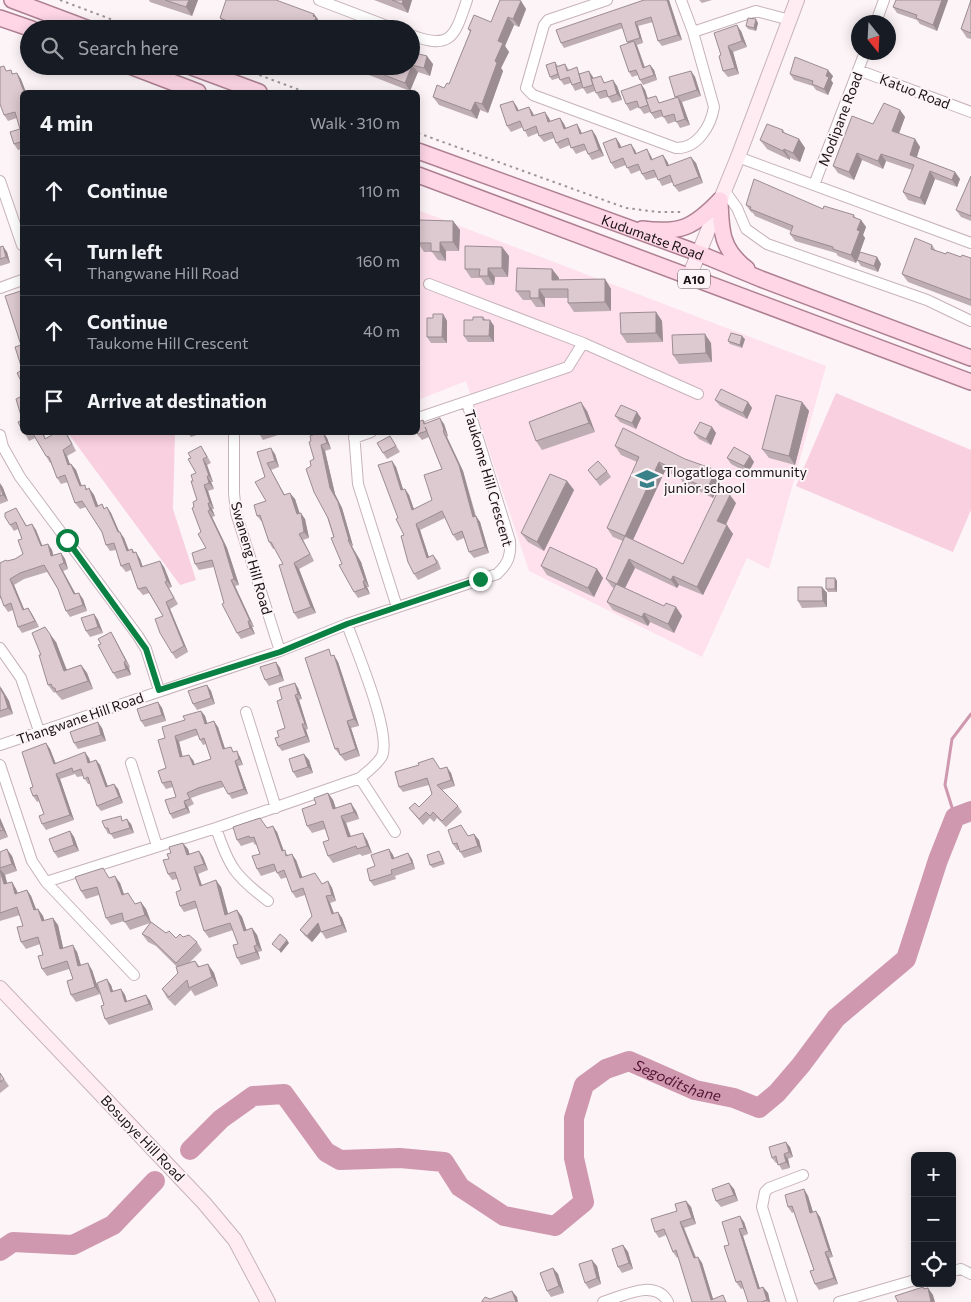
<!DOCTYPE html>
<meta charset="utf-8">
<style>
:root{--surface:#171b24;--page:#20242c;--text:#f1f3f6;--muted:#9ea1a6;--line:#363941}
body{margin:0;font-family:Commissioner,sans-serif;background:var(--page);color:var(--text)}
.controls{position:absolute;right:15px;bottom:15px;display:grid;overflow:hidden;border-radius:8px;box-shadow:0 2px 12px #0003}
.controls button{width:45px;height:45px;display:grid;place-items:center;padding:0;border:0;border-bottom:1px solid var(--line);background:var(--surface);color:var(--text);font:25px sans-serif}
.compass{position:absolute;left:851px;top:15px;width:45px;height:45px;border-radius:50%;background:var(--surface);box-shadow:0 2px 12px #0003;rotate:162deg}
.stop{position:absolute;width:15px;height:15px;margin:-11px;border:4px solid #0b8043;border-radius:50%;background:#fff}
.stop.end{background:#0b8043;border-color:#fff;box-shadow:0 1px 5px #0008}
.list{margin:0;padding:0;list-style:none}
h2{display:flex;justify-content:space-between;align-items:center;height:65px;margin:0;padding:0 20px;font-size:21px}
h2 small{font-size:16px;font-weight:400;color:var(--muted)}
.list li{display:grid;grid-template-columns:32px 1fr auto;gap:15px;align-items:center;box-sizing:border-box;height:70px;padding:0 20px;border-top:1px solid var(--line)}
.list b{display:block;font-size:19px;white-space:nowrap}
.list p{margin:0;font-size:16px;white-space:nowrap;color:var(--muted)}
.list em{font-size:16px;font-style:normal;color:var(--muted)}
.icon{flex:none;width:28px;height:28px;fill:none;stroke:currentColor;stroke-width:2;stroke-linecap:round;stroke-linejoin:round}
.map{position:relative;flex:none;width:971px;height:1302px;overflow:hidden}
.search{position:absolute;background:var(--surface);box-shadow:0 2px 12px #0003;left:20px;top:20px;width:400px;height:55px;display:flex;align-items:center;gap:12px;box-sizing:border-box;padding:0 18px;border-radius:28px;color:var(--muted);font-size:19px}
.panel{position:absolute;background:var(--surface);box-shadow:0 2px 12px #0003;left:20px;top:90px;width:400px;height:345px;border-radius:8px}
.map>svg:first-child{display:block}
.built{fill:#fee1ec}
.green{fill:#f9d0e0}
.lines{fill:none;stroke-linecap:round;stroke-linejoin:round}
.stream{stroke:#cf98ae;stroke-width:3}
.river{stroke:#cf98ae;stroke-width:20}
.street-casing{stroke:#c7b3ba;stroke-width:12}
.secondary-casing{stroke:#c7b3ba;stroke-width:16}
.primary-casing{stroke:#ae8091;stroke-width:18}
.path{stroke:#9c9497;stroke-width:2;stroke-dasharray:2.5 4;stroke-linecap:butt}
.street{stroke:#fff;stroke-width:10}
.secondary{stroke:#ffebf2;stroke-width:14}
.primary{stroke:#fed6e6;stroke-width:15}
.wall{fill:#beadb3;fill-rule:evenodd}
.shaded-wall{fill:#9b8d92}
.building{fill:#ddc9d0;stroke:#9b8d92;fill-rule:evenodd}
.route{stroke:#0b8043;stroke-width:6}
.labels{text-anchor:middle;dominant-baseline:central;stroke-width:4;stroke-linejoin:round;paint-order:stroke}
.shield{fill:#fcf4f7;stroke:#5c5558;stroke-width:1}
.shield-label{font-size:12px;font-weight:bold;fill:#181114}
.street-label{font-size:14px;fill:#181114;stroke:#fcf4f7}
.poi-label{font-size:14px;fill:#181114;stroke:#fcf4f7;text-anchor:start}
.water-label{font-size:15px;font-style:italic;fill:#541435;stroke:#fcf4f7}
</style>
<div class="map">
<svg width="971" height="1302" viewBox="0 0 971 1302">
<rect width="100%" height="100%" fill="#fcf4f7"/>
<path class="built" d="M418,210L826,366L769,569L747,558L702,657L529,571L466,381L418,400Z"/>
<path class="green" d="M836,393L971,450V510L953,552L796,486Z
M68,433H175L173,509L196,580L180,585Z"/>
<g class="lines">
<path class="stream" d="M955,817L945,785L952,739L971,714"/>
<g class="river">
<path id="s1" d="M190,1150L221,1119L253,1096L284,1094L326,1152L340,1160L400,1158L444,1162L460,1187L504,1216L555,1226L584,1202L574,1158V1118L584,1085L606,1069L629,1061L695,1090L734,1098L759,1108L777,1093L801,1065L836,1018L906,959L938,860L955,817L971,811"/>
<path d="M0,1251L13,1242L73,1245L113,1225L155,1181"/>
</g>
<defs>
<path id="street" d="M319,0L395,29
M607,0L548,20L544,25L526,88L533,95L676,148C697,149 711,126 714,107L693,32L681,0
M876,22L884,0
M693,32L756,11L790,20
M411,35C452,51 455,35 467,0
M858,70L971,112
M738,157L971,243
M0,181L22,245
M814,185L865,52
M724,190L737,208L746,229L767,244L927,300L971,321
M429,284L583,343L698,394
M0,288L22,280
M418,418L568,367L583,343
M234,432V493L236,513L280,651
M354,432L358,484L397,607
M0,435L3,447L20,477L138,636L146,649L159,690
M354,438L371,432
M0,648L21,678L39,731
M246,712L276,808
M0,745L280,651L347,624L497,574C508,564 511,556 510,541L467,403
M131,763L157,846
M0,765L32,861L46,882L134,975
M360,778L395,832
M216,828C229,867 235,876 268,901
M46,882L216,828L360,778C368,771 377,765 382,756C392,733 356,650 347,624
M952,1271L961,1269L971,1274
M603,1302C623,1296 655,1278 668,1302
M792,1302L762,1207L765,1192L769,1188L803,1175
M839,1302L915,1280"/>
<path id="secondary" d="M689,277L738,157L797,0
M0,988L204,1203L235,1240L268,1302"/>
<g id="primary">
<path d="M12,0L89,29"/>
<path d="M0,18L32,29"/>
<path d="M130,66L198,92"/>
<path d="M189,66L259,92"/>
<path id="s2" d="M418,151L698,253L761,279L971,358"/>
<path d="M418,175L971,382"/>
<path d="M720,200C721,231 721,249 747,269"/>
<path d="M642,229C681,234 694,227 720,200"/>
</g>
</defs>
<use href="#street" class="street-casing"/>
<use href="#secondary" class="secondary-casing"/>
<use href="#primary" class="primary-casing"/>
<path class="path" d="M60,0L137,29
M235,66L305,92
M418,133L626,208L658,212H681L682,215"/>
<use href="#street" class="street"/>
<use href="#secondary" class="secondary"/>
<use href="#primary" class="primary"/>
</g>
<path class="wall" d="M149,0H198L192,16L150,2Z
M374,0H412L408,13Z
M644,0H669L682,40L662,46L658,41L653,22L638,26L643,43L637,45L645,67L650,65L654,70L657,80L643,85L640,80L638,75L632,77L629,72L628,43L623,28L564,48L561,43Z
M699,0H712L702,3Z
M948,0L937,31L920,24L917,20L897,13L893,7Z
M971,0V39L967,38L961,29Z
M521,1L526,9L519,27L514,25L505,46L509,52L501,68L503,71L488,113L480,110L477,119L439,105L433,97L444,88L449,84L470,32L468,29L491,22Z
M314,14L322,25L321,28L323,29H231L225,26L220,18Z
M758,23L756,31L748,29L746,26Z
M741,31L747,47L733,52L739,74L728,77L723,71L721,55Z
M411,52L433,64L430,76L418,72L410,91L356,70L354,75L342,71L338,66H411Z
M555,62L558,66L565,64L569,70L593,77V78L617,86L622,100L612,103L608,97L600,99L595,91L587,94L583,88L575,91L571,83L564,85L559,78L552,80L550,77Z
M11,70L13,74L21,79L22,149L18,150L14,144L20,129L17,118L8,121L4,115L7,71Z
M691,71L695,77L701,96L682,102L690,125L680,128L676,121L668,124L663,116L655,119L650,112L644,114L639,107L630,111L626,104L641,84L645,90L648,99L661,103L676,97H675Z
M790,74L833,76L831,80L833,83L828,95L816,90L813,86L794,80Z
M513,101L517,107L519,111L529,107L534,116L549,118L550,121L560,118L564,124L566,128L577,124L582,134L592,130L596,136L604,156L592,160L588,154L586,150L576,154L570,145L560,149L556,143L554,138L544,142L539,136L538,133L528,137L523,127L511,132L507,126Z
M900,110L905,117L899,134L915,139L920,147L917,157L955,172L960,179L957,187L935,179L925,205L908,200L903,192L912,170L886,161L883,169L862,160L854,180L838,173L833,166L873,124Z
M783,130L785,133L799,139L805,148L800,162L790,158V160L767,149L760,140Z
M616,138L621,147L635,150L636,153L651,156L652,159L667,161L669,165L696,163L703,183L679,192L674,186L673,182L662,186L657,177L646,180L642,174L641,170L631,174L626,165L615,169L611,163Z
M971,176V221L961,217L956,210Z
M746,205L823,209L854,215L856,219L861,220L866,227L863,235L865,238L856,263L838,256L836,253L795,241L790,234L791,231L755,216L753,213L751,212Z
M453,221L460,230L459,251H446V261L438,260L432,252H424L418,243Z
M932,245L936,251L946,254L961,257L971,258V306L908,282L902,274Z
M0,247L7,252L10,263L0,266Z
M502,247L509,256L508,277H495L494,285H486L481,278H471L465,269Z
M877,257L881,264L878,272L861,266L857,260Z
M552,269L559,278V280L605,279L611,289V311L574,312L568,303V298H545V307H536L531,300H523L516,291Z
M656,312L662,321L663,342L627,343L621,334Z
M443,314L447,321V343H431L427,337L433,318Z
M483,317L486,320H490L494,326V342H468L464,336L473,320Z
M745,339L742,348L730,344L728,341Z
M711,343L712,362L679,364L673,355Z
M715,400L748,402L752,408L747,419L720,406Z
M802,402L809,411L795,465L769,458L762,449Z
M587,411L595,432L542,450L536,441Z
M615,416L641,418L636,429L620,422Z
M423,420L426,424H444L448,436L447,437L463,471L476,516L480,522L489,553L474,558L469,552L464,538L457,541L453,535L445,518L420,530L429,557L433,555L438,561L441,569L418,580L414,574L404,535L398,518L392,461L396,467L403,489H405L409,495L414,509L432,500L442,469L429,437L422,440L417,434Z
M712,427L716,433L711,445L699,439L694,433Z
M24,432H43L46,439L68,435L76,451L67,456L70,464H71L76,470L82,486L88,489L89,488L94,495L98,506L102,504L105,509L107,507L111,513L119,532L124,538L129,550L132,549L140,559L143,567H164L172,587L169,588L178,604L170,609L188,652L176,659L172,653L163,616L149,593L143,595L138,589L131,570L126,572L121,566L116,550L110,551L106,545L102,532L86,507L80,509L75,503L68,482L61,484L57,478L51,463H50L46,456L35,438L29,441Z
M187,432H205L191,437Z
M258,432H277L278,435L263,440Z
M323,432L327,438L331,449L325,451L335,494L342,508L353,546H352L361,562L369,587H367L370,594L358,598L354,592L342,564L311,466L314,459L311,441Z
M390,436L400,452L387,459L383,453Z
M615,446L722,479L713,498L684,484L680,478L665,471L633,540L683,564L736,503L726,525L733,534L703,595L679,585L677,588L635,568L625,588L664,606L676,607L682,616L674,633L650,622L648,626L613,610L607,602L614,588L612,587L606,579L623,541L613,537L607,528L637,462L621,455Z
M205,452L211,463L207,465L213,482H211L214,489L208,491L214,509H212L215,516L212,517L227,548L239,585L235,586L254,627H252L255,634L241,639L237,633L224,603L214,567L199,570L195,564L206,548L201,532L194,507L197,500L193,481Z
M257,452L275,454L279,467L271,470L285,495L295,499L299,513L305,519L309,538L303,540L314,561L299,569L316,613L298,619L294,613L283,564L275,548L273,549L269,542L262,522L257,516L266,501L265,477Z
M750,456L754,462L748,473L731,464L727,458Z
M588,470L607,471L611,477L600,486Z
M567,481L574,490L544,551L528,542L521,533Z
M0,483L3,488L8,501L0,504Z
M16,508L27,526L32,524L36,530L42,546L48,544L52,550L53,555L61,553L65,559L68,569L63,571L75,594L83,599L87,611L70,617L66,611L58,589L47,572L24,579L14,585L24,610L28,608L32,614L39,627L22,633L18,627L13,610L8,612L4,606L1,598L0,599V563L15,559L23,554L22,539L18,529L14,531L10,525Z
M541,566L597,569L603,578L594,597L547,575Z
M835,578L837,581V592H828L826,589Z
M822,587L827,593V607L802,608L798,601Z
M94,614L98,620L103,633L90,637L86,631Z
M111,632L115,639L130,667L129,668L131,675L117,679L113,673L101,644Z
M56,642L66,670L81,665L87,673L93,689L62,700L55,692L54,693L48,685L41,655Z
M333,655L338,662L359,726L351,728L360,756L345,761L335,749Z
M276,662L280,668L284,681L269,686L265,680Z
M295,683L298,688L302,699L299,700L308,729L306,730L310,742L282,751L278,746L279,737L285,728L282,699Z
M207,685L211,691L215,704L197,710L193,704Z
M0,686L9,701L13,714L0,718Z
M158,702L162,708L166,721L145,727L141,721Z
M201,711L205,716L207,723L218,727L225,749L235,752L240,757L243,765L238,766L248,794L232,799L224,787L202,794L191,798L194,804L188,807L190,813L173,819L170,814L176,797L173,787L166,789L162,783L166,768L165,738L185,720ZM198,735L200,740L203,745L206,744L211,759L195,765L193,760L183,757L179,742Z
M102,728L106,741L78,749L74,743Z
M46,743L50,749L55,763L89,758L90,762L96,760L100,765L107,786L114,784L118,789L123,803L101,811L97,806L90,784H88L83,776L77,777L75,774L60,779L74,820L46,830L42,824L44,814L39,801L37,802L33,796V787Z
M309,760L313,773L297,778L293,772Z
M440,769L451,773L455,786L442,790L458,806L462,812L446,827L437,818L434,822L430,818L423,825L409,808L419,807L432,794L429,785L403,792L399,787Z
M328,793L333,800L336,808L356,811L359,819L346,823L351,836L367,840L372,853L362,856L360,854L333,863L328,856L329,840L325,829L312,833L307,826L316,804Z
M0,818L8,837L0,840Z
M124,820L131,824L134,833L114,839L110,833L108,834L105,828Z
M267,828L277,832L284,851L288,855L296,860L302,877L322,884L328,881L332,888L336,901L330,903L334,913L342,918L347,932L326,939L321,931L312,942L305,936L300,930L312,916L305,895L296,898L292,892L287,877L281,879L276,871L261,876L257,869L260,854L256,844L255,845L253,842L241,846L237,840Z
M70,831L74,837L79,851L58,858L54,852Z
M468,836L479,840L482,852L464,858L459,850H457L453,844Z
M188,849L189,854L199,851L203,857L208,870L198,874L202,885L221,887L228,914L237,910L242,917L246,930L252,928L257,935L262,951L258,952L260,959L241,965L237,958L238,944L233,930L209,938L204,931L197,908L184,912L180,906L181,890L177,879L172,880L168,874L169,859Z
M389,849L393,855L394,858L412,859L415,869L395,876L396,879L374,886L370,881L375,866Z
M0,852L12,856L17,871L5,875L7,883L12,882L16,889L18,893L27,890L31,896L36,909H38L43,916L44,921L58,925L63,948L77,952L81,965L92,970L100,994L76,1002L71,995L73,979L69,969L47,976L42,969L43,955L40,944L26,949L21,942L23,926L20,915L0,921Z
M441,854L445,864L433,868L430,865Z
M110,878L120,883L124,894L135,904L146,909L151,922L166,933L176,938L183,937L197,942L202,950L190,962L195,961L200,967L208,964L214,973L218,986L195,996L191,990L175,1006L167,998L162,989L178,973L177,967L156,946L148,942L142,934L150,923L130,930L124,921L111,925L106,918L99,895L86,899L81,891Z
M111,985L113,991L121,989L125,995L127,1002L146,995L150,1001L153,1010L109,1025L105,1019L104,1005Z
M0,1073L9,1086L0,1093Z
M790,1147L793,1157L788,1159L790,1168L782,1170L778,1163H776L772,1158Z
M734,1189L738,1201L721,1207L716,1201Z
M804,1189L808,1196L813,1212L820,1217L833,1257L829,1258L838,1284L819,1290L815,1284L814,1270L794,1212L792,1213L788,1207Z
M686,1201L691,1207L696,1224L684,1228L696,1257H698L702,1263L713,1299L728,1302H692L678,1257L677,1258L673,1252L666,1235L659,1238L655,1232Z
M744,1222L748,1234L743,1236L760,1289L763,1287L768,1293L770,1302H748L744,1288L741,1289L736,1282L729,1245Z
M623,1245L628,1252L633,1269L622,1273L618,1267Z
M597,1266L601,1284L589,1289L585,1283Z
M553,1268L558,1274L564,1293L551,1297L547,1291Z"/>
<path class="shaded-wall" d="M189,0H198L192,16L186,7Z
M403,0H412L408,13L402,4Z
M667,0H669L682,40L678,35Z
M942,0H948L937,31L933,25Z
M521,1L526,9L519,27L513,19Z
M314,14L322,25L320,29L313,25V16Z
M508,17L514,25L505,46L509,52L501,68L503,71L488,113L482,104L495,61L498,41Z
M756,19L758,23L756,31L754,28Z
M262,22L267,29H260Z
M635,22L638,26L643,43L640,38Z
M737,25L741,31L747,47L742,41Z
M634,41L637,46L646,72L643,68Z
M728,46L733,52L739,74L735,68Z
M427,56L433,64L430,76L424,68Z
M412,65L418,72L410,91L405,83Z
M650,65L654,70L657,80L654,75Z
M349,66H353L356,70L354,75L349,68Z
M828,70L833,76L831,80L833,83L828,95L824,89L826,76Z
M589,71L593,77L597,91L593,85Z
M691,71L695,77L701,96L697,90Z
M17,73L21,79L26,92H24Z
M613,80L617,86L622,100L617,94Z
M641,84L645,90L652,111L648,105Z
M678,97L682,103L690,125L685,119Z
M513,101L517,107L521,117L517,111Z
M475,102L480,110L477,119L471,111Z
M529,107L533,113L536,122L532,116Z
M900,110L905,117L897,138L892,131Z
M545,112L549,118L553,128L548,122Z
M560,118L564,124L569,135L564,129Z
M577,124L581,131L584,140L580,134Z
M592,130L596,136L604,156L599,150Z
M616,138L620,144L624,154L619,148Z
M799,139L805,148L800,162L793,153Z
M915,139L920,147L915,162L910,155Z
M631,144L635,150L639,160L635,154Z
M647,149L651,156L655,166L651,160Z
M784,149L790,158V160L783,151Z
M857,153L862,160L854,180L849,172Z
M881,154L886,161L883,169L878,161Z
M663,155L667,161L671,172L667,166Z
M691,157L696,163L703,183L699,177Z
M930,171L935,179L925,205L920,198Z
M955,172L960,179L957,187L952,180Z
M861,220L866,227L863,235L865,238L856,263L851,255L857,230Z
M453,221L460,230L459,251L453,242Z
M440,242L446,251V261L440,252Z
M3,246L7,252L10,263L6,257Z
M502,247L509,256L508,277L502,268Z
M877,257L881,264L878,272L874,266Z
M488,268L495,277L494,285L488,276Z
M552,269L559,278L558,289L552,280Z
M605,279L611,289V311L605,302Z
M539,289L545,298V307L539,298Z
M656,312L662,321L663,342L656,333Z
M443,314L447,321V343L442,337Z
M490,320L494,326V342L489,336Z
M705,334L711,343L712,362L706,353Z
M742,336L745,339L742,348L740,345Z
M581,402L587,411L595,432L589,423Z
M748,402L752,408L747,419L743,413Z
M802,402L809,411L795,465L789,456Z
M637,412L641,418L636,429L632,423Z
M440,418L444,424L448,436L444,430Z
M712,427L716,433L711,445L706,439Z
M443,431L447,437L463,471L477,523L473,517Z
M323,432L327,438L331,449L327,443Z
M321,445L325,451L335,494L342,508L353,546L349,540L330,488Z
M271,448L275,454L279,467L275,461Z
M63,450L67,456L72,471L68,465Z
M750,456L754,462L748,473L744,466Z
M203,459L207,465L213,482L209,476Z
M392,461L396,467L405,496L401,490Z
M659,462L665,471L631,544L625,536Z
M71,464L76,470L84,493L80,486Z
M716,470L722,479L713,498L707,489Z
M207,476L211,482L214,489L209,483Z
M567,481L574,490L544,551L537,542Z
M0,483L3,488L8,501L3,495Z
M204,485L208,491L214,509L210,503Z
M89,488L94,495L101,513L96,507Z
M405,489L409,495L416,516L412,510Z
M290,493L295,499L302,520L297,514Z
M730,495L736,503L723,530L717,521Z
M208,503L212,509L215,516L210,510Z
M107,507L111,513L122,538L118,532Z
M208,511L212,517L227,548L239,585L234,579Z
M301,513L305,519L309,538L304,532Z
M476,516L480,522L489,553L485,547Z
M32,524L36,530L45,552L41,546Z
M416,524L420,530L431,564L427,558Z
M727,525L733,534L703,595L697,587Z
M120,532L124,538L131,557L127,551Z
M299,534L303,540L314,561L310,554Z
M348,540L361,562L369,587L365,581Z
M48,544L52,550L55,562L51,556Z
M136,552L140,559L145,574L141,567Z
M61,553L65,559L68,569L64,563Z
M629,559L635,568L623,592L617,584Z
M160,561L164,567L172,587L167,581Z
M294,563L299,569L316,613L311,607Z
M59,565L63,571L79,600L74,594Z
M597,569L603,578L594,597L588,588Z
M673,576L679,585L677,588L671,580Z
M835,578L837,581V592L835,589Z
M10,579L14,585L27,616L23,610Z
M231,580L235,586L254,627L250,621Z
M363,581L367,587L370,594L365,588Z
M822,587L827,593V607L823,601Z
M79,593L83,599L87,611L83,605Z
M166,602L170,609L188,652L184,646Z
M676,607L682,616L674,633L668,624Z
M28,608L32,614L39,627L35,621Z
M644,613L650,622L648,626L642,617Z
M94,614L98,620L103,633L98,627Z
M248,621L252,627L255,634L250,628Z
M111,632L115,639L130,667L126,661Z
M50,634L56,642L70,678L64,671Z
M334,655L338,662L359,726L354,719Z
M124,662L129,668L131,675L126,669Z
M276,662L280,668L284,681L280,675Z
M81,665L87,673L93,689L88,681Z
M295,683L298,688L302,699L298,694Z
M207,685L211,691L215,704L211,698Z
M0,686L9,701L13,714L8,708Z
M295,695L299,700L308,729L305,724Z
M158,702L162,708L166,721L162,715Z
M201,711L205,716L209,729L205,724Z
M214,721L218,727L227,755L223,749Z
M347,721L351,728L360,756L356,749Z
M98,722L102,728L106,741L101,735Z
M302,724L306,730L310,742L306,736Z
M175,736L179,742L184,763L180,757Z
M46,743L50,749L58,769L54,764Z
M237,751L240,757L243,765L239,759Z
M85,752L89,758L92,768L88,763Z
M304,754L309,760L313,773L308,767Z
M189,755L193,760L197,771L193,765Z
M96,760L100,765L110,792L106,787Z
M235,761L238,766L248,794L244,789Z
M447,767L451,773L455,786L451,780Z
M56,774L60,779L74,820L70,815Z
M114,784L118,789L123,803L119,797Z
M328,793L333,800L338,816L333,809Z
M184,801L188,807L190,813L186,808Z
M351,803L356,811L359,819L354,812Z
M341,816L346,823L353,844L348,837Z
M0,818L8,837L3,830L0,823Z
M127,819L131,824L134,833L130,828Z
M273,826L277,832L286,858L282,851Z
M70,831L74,837L79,851L74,845Z
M363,833L367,840L372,853L367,846Z
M474,834L479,840L482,852L478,846Z
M183,843L188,849L192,862L187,855Z
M7,849L12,856L17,871L12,864Z
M389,849L393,855L396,864L392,859Z
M199,851L203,857L208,870L204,864Z
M408,853L412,859L415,869L412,863Z
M292,854L296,860L305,884L300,878Z
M194,867L198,874L204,892L200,886Z
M0,869L5,875L9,891L4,884Z
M115,876L120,883L127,903L122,895Z
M216,880L221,887L230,921L225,915Z
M328,881L332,888L336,901L332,895Z
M12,882L16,889L20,901L15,894Z
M27,890L31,896L39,917L34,910Z
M326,896L330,903L336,920L332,914Z
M141,902L146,909L151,923L145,915Z
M38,909L43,916L47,928L42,921Z
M237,910L242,917L249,937L244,931Z
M338,912L342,918L347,932L342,925Z
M53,918L58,925L65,956L60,949Z
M318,923L323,929L312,942L307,936Z
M252,928L257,935L262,951L257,945Z
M287,940L289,943L281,953L279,950Z
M73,945L77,952L83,973L78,966Z
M254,946L258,952L260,959L256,952Z
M88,963L92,970L100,994L95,987Z
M208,964L214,973L218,986L212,977Z
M107,979L111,985L115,998L111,992Z
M121,989L125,995L129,1008L125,1002Z
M146,995L150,1001L153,1010L149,1004Z
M786,1142L790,1147L793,1157L789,1152Z
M784,1154L788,1159L790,1168L786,1162Z
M729,1183L734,1189L738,1201L734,1195Z
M804,1189L808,1196L815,1219L810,1213Z
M686,1201L691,1207L696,1224L692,1218Z
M816,1211L820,1217L833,1257L829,1251Z
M740,1216L744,1222L748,1234L744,1228Z
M680,1222L684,1228L698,1264L694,1258Z
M739,1229L743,1236L762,1295L758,1289Z
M623,1245L628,1252L633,1269L629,1263Z
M825,1252L829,1258L838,1284L834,1278Z
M698,1257L702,1263L714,1302L711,1300Z
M592,1260L597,1266L601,1284L597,1278Z
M553,1268L558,1274L564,1293L559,1286Z
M763,1287L768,1293L770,1302H769L767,1300Z
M928,1288L933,1295L935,1302H931Z
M512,1291L517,1297L518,1302H516Z"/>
<path class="building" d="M165,0H189L186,7Z
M226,0H276L314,14L313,16L316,17L313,25L323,29H280L262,22L260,29H246L220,18Z
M392,0H403L402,4Z
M500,0H519L521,1L513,19L508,17L498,41L503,43L495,61L497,63L482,104L475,102L471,111L433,97L437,85L444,88L447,83L449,84L471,30L468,29L474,15L491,22Z
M644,0H667L678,35L658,41L651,17L635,22L640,38L627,42L621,23L561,43L556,30Z
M896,0H942L933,25L916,18L917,15L893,7Z
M971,0V33L961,29Z
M748,18L756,19L754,28L746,26Z
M334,21L354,29H332Z
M737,25L742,41L728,46L735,68L723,71L719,56L721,55L714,33Z
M634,41L643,68L650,65L654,75L640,80L636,70L629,72L620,46Z
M411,52L427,56L424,68L412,65L405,83L361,66H411Z
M795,57L828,70L826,76L829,77L824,89L812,84L813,81L790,74Z
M555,62L558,74L550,77L546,65Z
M565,64L567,71L577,67L581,82L572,85L569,77L560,80L556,67Z
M4,66L6,71L11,70L12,74L17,73L24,92H22V152L20,142L14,144L10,132L20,129L15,112L4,115L0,104V67Z
M589,71L593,85L583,88L579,74Z
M691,71L697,90L675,97L669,77Z
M601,76L604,83L613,80L617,94L608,97L606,90L596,93L591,79Z
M641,84L648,105L639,108L637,101L626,104L621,91Z
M656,96L659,103L678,97L685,119L676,122L674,114L663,117L661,110L651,113L646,99Z
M513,101L517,111L529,107L532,116L545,112L548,122L560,118L564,129L577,124L580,134L592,130L599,150L588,154L584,144L571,148L568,138L556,143L552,132L539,136L536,126L524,131L520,121L507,126L500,105Z
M884,103L900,110L892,131L915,139L910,155L955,172L952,180L930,171L920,198L903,192L914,165L881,154L878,161L857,153L849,172L833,166L852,116L873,124Z
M767,124L783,130L782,132L799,139L793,153L784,149L783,151L760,140Z
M616,138L619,148L631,144L635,154L647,149L651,160L663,155L667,166L691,157L699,177L674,186L670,175L658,180L654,170L642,174L638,164L627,168L623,158L611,163L603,143Z
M971,176V216L956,210Z
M754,179L823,209L824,206L854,215L853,217L861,220L857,230L860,231L851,255L833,249V247L790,234L793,226L750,209L751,207L746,205Z
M418,220L453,221V242H440V252L431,251V243H418Z
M915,238L932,245L931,249L946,254L947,252L961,257L962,255L971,258V300L902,274Z
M3,246L6,257L0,259V247Z
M465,246L502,247V268H488V276H479L480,269H465Z
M860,252L877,257L874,266L857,260Z
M517,268L552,269V280L605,279V302L568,303V289H539V298H530V291H516Z
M21,291L22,296V369L15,347L21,345L5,296Z
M656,312V333L621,334L620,313Z
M433,314H443L442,337H427V318H433Z
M473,317H483V320H490L489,336H464V320H473Z
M731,333L742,336L740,345L728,341Z
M705,334L706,353L673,355L672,335Z
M22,370V383L17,373Z
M721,389L748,402L743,413L715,400Z
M776,395L802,402L789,456L762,449Z
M22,396V419L16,399Z
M581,402L589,423L536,441L529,422Z
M621,405L637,412L632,423L615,416Z
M440,418L444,430L443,431L459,465L473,517L476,516L485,547L469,552L462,531L453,535L442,511L416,524L427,558L433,555L437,563L414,574L408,562L401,536L404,535L396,519L398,518L378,465L392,461L401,490L405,489L412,510L432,500L424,475L442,469L425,427L427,431L417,434L418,422L423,420L424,424Z
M22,420V430L18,422Z
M700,422L712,427L706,439L694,433Z
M623,428L685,459L716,470L707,489L678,475L679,472L659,462L625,536L607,528L639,457L615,446Z
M32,432H42L45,439L57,432H65L72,444L63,450L68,465L71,464L80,486L85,485L86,490L89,488L96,507L102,504L104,509L107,507L118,532H120L127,551L132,549L133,553L136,552L141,567L160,561L167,581L165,582L174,598L166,602L184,646L172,653L160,633L155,619L163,616L146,587L138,589L129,563L121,566L114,543L106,545L102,532L82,501L75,503L65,475L57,478L49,457L46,456Z
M320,432H323L327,443L321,445L330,488L338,502L349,540H348L356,556L365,581H363L365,588L354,592L339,565L342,564L331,538L334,537L328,518L314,492L306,469L311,466L310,461L314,459L309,442L311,441L310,436Z
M390,436L396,446L383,453L377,443Z
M201,446L207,457L203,459L209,476H207L209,483L204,485L210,503H208L210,510L208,511L223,542L234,579L231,580L250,621H248L250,628L237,633L222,604L224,603L212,560L195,564L192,553L206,548L198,534L201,532L192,508L194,507L193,502L197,500L191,481H193L191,475L196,473L188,459L191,458L188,453Z
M734,447L750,456L744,466L727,458Z
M271,448L275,461L267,463L284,495L290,493L297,514L301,513L304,532L299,534L310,554L294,563L311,607L294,613L279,565L283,564L271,542H269L260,515L257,516L254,505L266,501L255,482L265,477L257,452Z
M598,461L607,471L596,480L588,470Z
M550,474L567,481L537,542L521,533Z
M0,485L3,495L0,496Z
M719,489L730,495L717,521L727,525L697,587L673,576L671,580L629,559L617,584L606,579L625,536L683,564Z
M16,508L26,526L32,524L41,546L48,544L51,556L61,553L64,563L59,565L74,594L79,593L83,605L66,611L58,589L44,565L20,573L10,579L23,610L28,608L35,621L18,627L11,603L4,606L0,595V563L6,560L7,561L15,559L23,554L18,540L22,539L16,522L10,525L5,517V513Z
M550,547L597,569L588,588L541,566Z
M826,578H835V589H826Z
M616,584L664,606L666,603L676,607L668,624L644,613L642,617L607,602Z
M798,587H822L823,601H798Z
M94,614L98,627L86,631L81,618Z
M45,627L50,634L64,671L81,665L88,681L56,692L55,688H53L51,684L48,685L39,655H41L32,633Z
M111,632L126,661L124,662L126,669L113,673L98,645L101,644L98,639Z
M329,649L331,656L334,655L354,719L347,721L356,749L340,755L338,748L335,749L305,658Z
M276,662L280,675L265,680L260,667Z
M295,683L298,694L295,695L305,724H302L306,736L278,746L275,738L279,737L277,731L285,728L277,701L282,699L279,688Z
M207,685L211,698L193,704L188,691Z
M0,688L4,695L8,708L0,711Z
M158,702L162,715L141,721L137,709Z
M201,711L205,724L214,721L223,749L231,747L233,752L237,751L239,759L235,761L244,789L228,794L221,781L198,788L187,793L190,799L184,801L186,808L170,814L165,800L176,797L171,781L162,783L158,771L166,768L158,740L165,738L162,727L185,720L183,716ZM196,729L200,740L204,738L211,759L193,765L189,755L180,757L175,736Z
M98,722L101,735L74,743L70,732Z
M46,743L54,764L85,752L88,763L96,760L106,787L114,784L119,797L97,806L88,777L84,779L81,769L73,772L72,768L56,774L70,815L42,824L39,816L44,814L37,795L33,796L30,788L33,787L22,752Z
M304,754L308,767L293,772L289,759Z
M433,758L440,769L447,767L451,780L437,785L458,806L442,821L433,812L430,816L426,812L419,819L409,808L415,803L419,807L432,794L427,778L399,787L395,772L419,765L418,763Z
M328,793L333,809L351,803L354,812L341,816L348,837L363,833L367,846L357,849L356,846L328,856L323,842L329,840L323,821L307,826L302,809L316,804L314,798Z
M121,816L122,821L127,819L130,828L110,834L108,828H105L102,821Z
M260,818L267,828L273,826L282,851L285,850L286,856L292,854L300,878L315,873L322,884L328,881L332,895L326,896L332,914L338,912L342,925L321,932L318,923L307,936L300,930L312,916L303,888L292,892L284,870L277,873L274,864L257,869L252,856L260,854L254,837L250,838L249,836L237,840L233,827Z
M0,823L3,830L0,831Z
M461,825L468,836L474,834L478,846L460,852L457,843L453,844L448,830Z
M70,831L74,845L54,852L49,839Z
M183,843L187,855L199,851L204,864L194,867L200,886L216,880L225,915L237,910L244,931L252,928L257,945L254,946L256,952L237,958L233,945L238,944L230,923L204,931L195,901L180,906L176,892L181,890L175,872L168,874L163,860L169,859L167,854L171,853L169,847Z
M7,849L12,864L0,868V852Z
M389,849L392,859L408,853L412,863L391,870L392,874L370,881L367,869L375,866L371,855Z
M439,851L443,861L430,865L427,855Z
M103,868L109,878L115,876L122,895L128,893L135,904L141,902L145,915L124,922L122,913L106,918L97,887L81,891L75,877Z
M0,870L4,884L12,882L15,894L27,890L34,910L38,909L42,921L53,918L60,949L73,945L78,966L88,963L95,987L71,995L67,981L73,979L67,961L42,969L38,956L43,955L38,937L21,942L17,927L23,926L17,907L0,913Z
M151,922L166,933L169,931L176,938L180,934L183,937L189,935L197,942L176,963L150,938L142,934Z
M280,934L287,940L279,950L272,944Z
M195,961L198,967L208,964L212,977L189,988L187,980L169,997L162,989L178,973L176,967Z
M107,979L111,992L121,989L125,1002L146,995L149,1004L105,1019L101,1006L104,1005L97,983Z
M0,1073L4,1079L0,1082Z
M786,1142L789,1152L784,1154L786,1162L778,1165L776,1156L772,1158L769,1147Z
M729,1183L734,1195L716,1201L712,1189Z
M804,1189L810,1213L816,1211L829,1251L825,1252L834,1278L815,1284L810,1271L814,1270L792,1206L788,1207L785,1195Z
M686,1201L692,1218L680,1222L694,1258L698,1257L711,1300L723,1295L726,1302H692L676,1250L673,1252L664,1229L655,1232L651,1219L677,1211L675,1204Z
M740,1216L744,1228L739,1229L758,1289L763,1287L767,1300L761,1302H748L741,1281L736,1282L724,1246L729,1245L722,1222Z
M623,1245L629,1263L618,1267L612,1249Z
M592,1260L597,1278L585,1283L579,1264Z
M553,1268L559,1286L547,1291L540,1273Z
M923,1287L924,1289L928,1288L931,1302H898L895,1296Z
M512,1291L516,1302H482V1301L485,1297L490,1299Z"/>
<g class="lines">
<path class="route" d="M67,540L146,649L159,690L280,652L347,624L480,579"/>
</g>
<defs>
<symbol id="school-bare" viewBox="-9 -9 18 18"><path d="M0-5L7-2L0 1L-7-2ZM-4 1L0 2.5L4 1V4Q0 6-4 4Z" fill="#398188" stroke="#fcf4f7" stroke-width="2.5" paint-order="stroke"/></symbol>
</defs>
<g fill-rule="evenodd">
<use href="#school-bare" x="631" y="463" width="32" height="32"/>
</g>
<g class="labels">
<rect class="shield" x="678" y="269.5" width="32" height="19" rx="4"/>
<g class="shield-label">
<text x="694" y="279">A10</text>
</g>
<g class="street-label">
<text transform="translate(915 91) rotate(21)">Katuo Road</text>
<text transform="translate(840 119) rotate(-69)">Modipane Road</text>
<text stroke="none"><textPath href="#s2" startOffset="250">Kudumatse Road</textPath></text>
<text transform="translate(489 478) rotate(74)">Taukome Hill Crescent</text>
<text transform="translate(252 558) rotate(74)">Swaneng Hill Road</text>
<text transform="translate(80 718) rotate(-19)">Thangwane Hill Road</text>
<text transform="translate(143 1138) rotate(46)">Bosupye Hill Road</text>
</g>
<g class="poi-label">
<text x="664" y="471">Tlogatloga community<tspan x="664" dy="16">junior school</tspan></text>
</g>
<g class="water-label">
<text stroke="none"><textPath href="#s1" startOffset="702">Segoditshane</textPath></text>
</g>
</g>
</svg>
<div class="controls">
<button>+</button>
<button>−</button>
<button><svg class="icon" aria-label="locate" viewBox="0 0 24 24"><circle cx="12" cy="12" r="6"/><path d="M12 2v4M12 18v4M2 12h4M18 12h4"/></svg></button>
</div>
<svg class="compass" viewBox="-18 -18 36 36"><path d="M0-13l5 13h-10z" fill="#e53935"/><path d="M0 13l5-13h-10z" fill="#9ea1a6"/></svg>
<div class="stop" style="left:67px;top:540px"></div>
<div class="stop end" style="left:480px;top:579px"></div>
<div class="search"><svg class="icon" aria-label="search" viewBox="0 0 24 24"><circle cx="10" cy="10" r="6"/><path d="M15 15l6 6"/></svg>Search here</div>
<section class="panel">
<h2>4 min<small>Walk · 310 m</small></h2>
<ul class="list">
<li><svg class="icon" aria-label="ahead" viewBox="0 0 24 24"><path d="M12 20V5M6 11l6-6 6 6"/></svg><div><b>Continue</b></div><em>110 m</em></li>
<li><svg class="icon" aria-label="left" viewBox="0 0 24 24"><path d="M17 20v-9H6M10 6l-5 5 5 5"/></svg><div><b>Turn left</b><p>Thangwane Hill Road</p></div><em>160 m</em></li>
<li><svg class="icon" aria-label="ahead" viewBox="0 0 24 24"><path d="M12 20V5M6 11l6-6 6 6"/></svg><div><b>Continue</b><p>Taukome Hill Crescent</p></div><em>40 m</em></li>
<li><svg class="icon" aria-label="arrive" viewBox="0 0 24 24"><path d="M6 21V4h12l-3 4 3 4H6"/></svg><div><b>Arrive at destination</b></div></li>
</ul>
</section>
</div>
